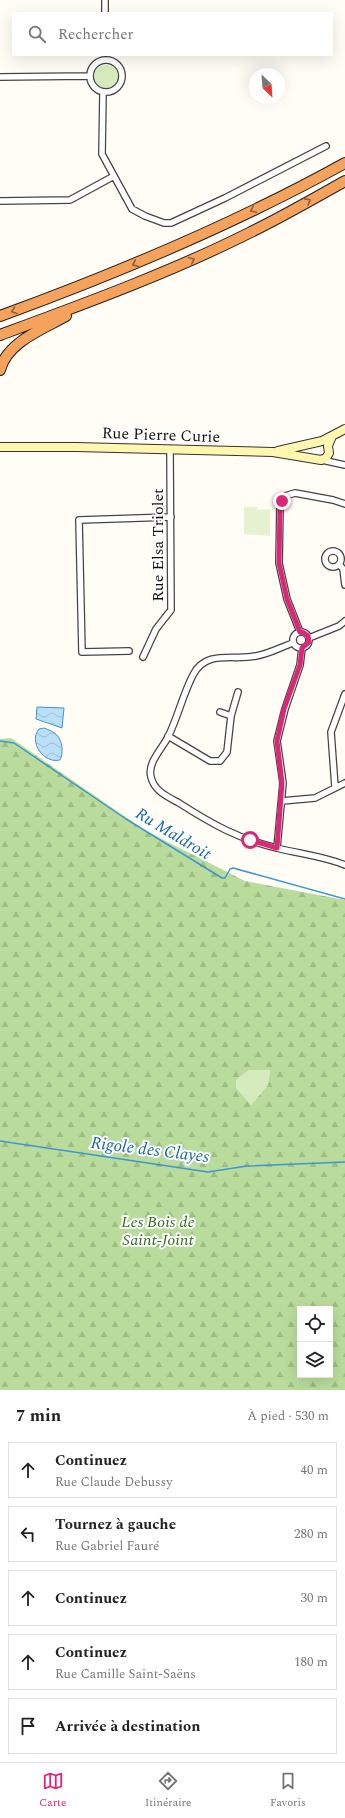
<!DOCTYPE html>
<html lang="fr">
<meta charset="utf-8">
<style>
:root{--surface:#fff;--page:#f2f2f2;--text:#222;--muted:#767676;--line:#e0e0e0;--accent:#db2777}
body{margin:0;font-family:Spectral,serif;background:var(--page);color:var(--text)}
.controls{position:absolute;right:12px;bottom:12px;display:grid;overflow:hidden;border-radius:0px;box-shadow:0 4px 16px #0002}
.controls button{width:36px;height:36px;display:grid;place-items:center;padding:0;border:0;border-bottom:1px solid var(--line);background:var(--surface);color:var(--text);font:20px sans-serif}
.compass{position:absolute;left:249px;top:68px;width:36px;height:36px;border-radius:50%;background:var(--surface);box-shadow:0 4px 16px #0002;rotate:155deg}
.stop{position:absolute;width:12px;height:12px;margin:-9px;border:3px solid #db2777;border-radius:50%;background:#fff}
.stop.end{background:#db2777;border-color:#fff;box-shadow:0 1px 4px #0008}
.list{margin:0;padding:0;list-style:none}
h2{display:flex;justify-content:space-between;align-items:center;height:52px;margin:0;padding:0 16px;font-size:17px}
h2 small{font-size:13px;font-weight:400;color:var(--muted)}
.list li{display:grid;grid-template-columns:26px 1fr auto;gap:12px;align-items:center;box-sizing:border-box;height:56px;margin:0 8px 8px;padding:0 8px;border:1px solid var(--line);border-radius:0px}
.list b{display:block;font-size:15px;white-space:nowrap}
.list p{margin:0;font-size:13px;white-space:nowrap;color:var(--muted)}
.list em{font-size:13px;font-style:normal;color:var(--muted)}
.icon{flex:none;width:22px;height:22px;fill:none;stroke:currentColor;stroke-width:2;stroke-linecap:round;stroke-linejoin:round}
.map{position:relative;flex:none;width:345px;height:1390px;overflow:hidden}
.search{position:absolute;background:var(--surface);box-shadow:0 4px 16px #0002;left:12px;right:12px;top:12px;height:44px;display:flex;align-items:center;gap:10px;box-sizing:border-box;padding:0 14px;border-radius:0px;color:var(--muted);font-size:15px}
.sheet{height:372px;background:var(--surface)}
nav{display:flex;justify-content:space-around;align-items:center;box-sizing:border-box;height:56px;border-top:1px solid var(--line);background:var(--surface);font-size:11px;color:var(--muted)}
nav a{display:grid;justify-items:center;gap:2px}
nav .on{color:var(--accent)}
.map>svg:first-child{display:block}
.grass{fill:#d5ebbd}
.forest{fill:url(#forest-firs);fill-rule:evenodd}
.pitch{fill:#e6f2cf}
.water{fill:url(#water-waves);stroke:#3f96cf}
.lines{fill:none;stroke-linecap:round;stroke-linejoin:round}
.stream{stroke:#3f96cf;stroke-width:1.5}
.street-casing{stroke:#444;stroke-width:8}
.secondary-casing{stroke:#333;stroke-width:10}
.highway-casing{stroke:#222;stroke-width:12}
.street{stroke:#fff;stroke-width:5.5}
.secondary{stroke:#fff6b0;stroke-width:8}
.highway{stroke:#f5a25d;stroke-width:10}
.oneway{stroke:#8e613b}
.route{stroke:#db2777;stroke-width:5}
.labels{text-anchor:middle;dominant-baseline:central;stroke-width:4;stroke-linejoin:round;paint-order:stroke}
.street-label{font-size:16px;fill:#111;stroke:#fff}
.park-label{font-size:16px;font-style:italic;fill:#2f6b1f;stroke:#fff}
.water-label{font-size:17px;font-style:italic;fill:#1768a6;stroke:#fff}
</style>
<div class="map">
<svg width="345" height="1390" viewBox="0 0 345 1390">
<defs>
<pattern id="forest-firs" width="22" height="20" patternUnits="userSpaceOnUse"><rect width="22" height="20" fill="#b9dc9c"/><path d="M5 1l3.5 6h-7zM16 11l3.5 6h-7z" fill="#9ebc85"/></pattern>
<pattern id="water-waves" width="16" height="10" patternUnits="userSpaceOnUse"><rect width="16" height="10" fill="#b9e0f7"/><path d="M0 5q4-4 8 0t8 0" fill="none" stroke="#9ebfd3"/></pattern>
</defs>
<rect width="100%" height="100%" fill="#fffdf5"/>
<path class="grass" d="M93 78a13 13 0 1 1 26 0a13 13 0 1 1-26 0Z
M249,1070H270L268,1085L251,1105L236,1089V1080Z"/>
<path class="forest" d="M11,738L146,831L245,881L345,900V1390H0V739ZM249,1070H270L268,1085L251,1105L236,1088V1080ZM300,1309H330V1375H300Z"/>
<path class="pitch" d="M244,507H257V510L270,509V536L244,534Z"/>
<path class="water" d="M37,707L64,708L62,728L36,719Z
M44,728C55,732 61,736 62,748C62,753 62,756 60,760C44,764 28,742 39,729Z"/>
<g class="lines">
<path class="stream" d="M0,741L14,743L126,819L222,878H225L230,869L233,868L345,899
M0,1141L208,1172L247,1166L345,1162"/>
<defs>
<path id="street" d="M105,0V13
M90 76a16 16 0 1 1 32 0a16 16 0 1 1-32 0Z
M0,77L89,76
M103,93L102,154L132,209L145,216L164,223H171L225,198L326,146
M0,201L70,200L114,176
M322,460L345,465
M325 559a8 8 0 1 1 16 0a8 8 0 1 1-16 0Z
M339,564L343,569L345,585
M300,632L287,599L279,563L280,506L285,496L295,493L333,500L345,504
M293 640a8 8 0 1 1 16 0a8 8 0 1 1-16 0Z
M309,638L339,626L345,621
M293,643C281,647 269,654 256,656C234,661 206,649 193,675C183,694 178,717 168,737C162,749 147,763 151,777C154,791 168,797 179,803C212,824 238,839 277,848C300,854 323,856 345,865
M129,651L82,652L79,520L171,517
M143,657L156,629L171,610L170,450
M220,712L231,716
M168,736L210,761H220L227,752L231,716L238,692
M335,787L331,732L345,694
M282,801L315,798L345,783
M277,848L283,783L277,741L285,709L300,665L302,648"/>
<path id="secondary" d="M0,447H76L273,452L321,460L326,458L329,453L328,446L332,436
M278,451L322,441L345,429"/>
<path id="highway" d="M0,316C118,273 235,224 345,163
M0,335C84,304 169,273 249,233C282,217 313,199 345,181
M0,370C7,342 43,329 66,316"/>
</defs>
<use href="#street" class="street-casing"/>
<use href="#secondary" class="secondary-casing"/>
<use href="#highway" class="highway-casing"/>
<use href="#street" class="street"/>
<use href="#secondary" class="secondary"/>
<use href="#highway" class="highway"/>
</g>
<defs><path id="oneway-chevron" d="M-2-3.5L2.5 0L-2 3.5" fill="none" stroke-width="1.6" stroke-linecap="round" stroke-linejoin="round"/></defs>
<g class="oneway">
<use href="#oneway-chevron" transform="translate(308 201) rotate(-29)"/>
<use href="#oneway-chevron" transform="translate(253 210) rotate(155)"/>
<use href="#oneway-chevron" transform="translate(192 260) rotate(-25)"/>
<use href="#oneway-chevron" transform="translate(135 264) rotate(156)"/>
<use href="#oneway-chevron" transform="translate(14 311) rotate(160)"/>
</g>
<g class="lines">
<path class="route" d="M250,840L277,848L282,783L277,741L284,709L300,665L302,648L309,642L308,636L304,633L300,632L287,599L279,563L280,506L282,501"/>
</g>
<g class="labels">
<g class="street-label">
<text transform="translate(161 435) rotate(2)">Rue Pierre Curie</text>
<text transform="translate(158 545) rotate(-90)">Rue Elsa Triolet</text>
</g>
<g class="park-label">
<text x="158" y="1222">Les Bois de<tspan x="158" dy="18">Saint-Joint</tspan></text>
</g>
<g class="water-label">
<text transform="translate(173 834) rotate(31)">Ru Maldroit</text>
<text transform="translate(150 1150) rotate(7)">Rigole des Clayes</text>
</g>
</g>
</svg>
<div class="controls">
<button><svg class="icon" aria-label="locate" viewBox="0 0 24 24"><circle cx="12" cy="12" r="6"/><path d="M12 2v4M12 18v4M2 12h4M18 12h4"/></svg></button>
<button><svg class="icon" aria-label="layers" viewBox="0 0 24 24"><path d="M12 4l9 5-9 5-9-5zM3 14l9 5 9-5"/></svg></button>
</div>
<svg class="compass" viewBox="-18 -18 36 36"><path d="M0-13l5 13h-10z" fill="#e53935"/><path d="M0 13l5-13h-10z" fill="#767676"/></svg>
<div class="stop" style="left:250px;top:840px"></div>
<div class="stop end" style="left:282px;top:501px"></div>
<div class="search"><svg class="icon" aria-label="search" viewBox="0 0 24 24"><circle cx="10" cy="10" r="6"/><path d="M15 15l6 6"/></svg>Rechercher</div>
</div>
<section class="sheet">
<h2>7 min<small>À pied · 530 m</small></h2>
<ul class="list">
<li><svg class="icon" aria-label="ahead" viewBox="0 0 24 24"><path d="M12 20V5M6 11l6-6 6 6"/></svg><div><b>Continuez</b><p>Rue Claude Debussy</p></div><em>40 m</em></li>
<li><svg class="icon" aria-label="left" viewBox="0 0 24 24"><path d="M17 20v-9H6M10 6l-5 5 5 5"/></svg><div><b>Tournez à gauche</b><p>Rue Gabriel Fauré</p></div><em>280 m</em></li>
<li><svg class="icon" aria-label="ahead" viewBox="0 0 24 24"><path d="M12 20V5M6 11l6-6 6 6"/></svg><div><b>Continuez</b></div><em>30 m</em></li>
<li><svg class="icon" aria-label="ahead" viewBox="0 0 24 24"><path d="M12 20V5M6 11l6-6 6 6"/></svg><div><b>Continuez</b><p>Rue Camille Saint-Saëns</p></div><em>180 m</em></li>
<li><svg class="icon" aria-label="arrive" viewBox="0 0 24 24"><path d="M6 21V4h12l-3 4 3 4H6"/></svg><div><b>Arrivée à destination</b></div></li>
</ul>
</section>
<nav>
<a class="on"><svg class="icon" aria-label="map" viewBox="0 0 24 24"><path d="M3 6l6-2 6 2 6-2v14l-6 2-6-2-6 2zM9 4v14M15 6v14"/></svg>Carte</a>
<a><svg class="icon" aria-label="directions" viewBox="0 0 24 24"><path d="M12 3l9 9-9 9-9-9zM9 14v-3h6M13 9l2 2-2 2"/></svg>Itinéraire</a>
<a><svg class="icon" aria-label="saved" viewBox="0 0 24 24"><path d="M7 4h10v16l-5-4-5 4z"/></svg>Favoris</a>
</nav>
